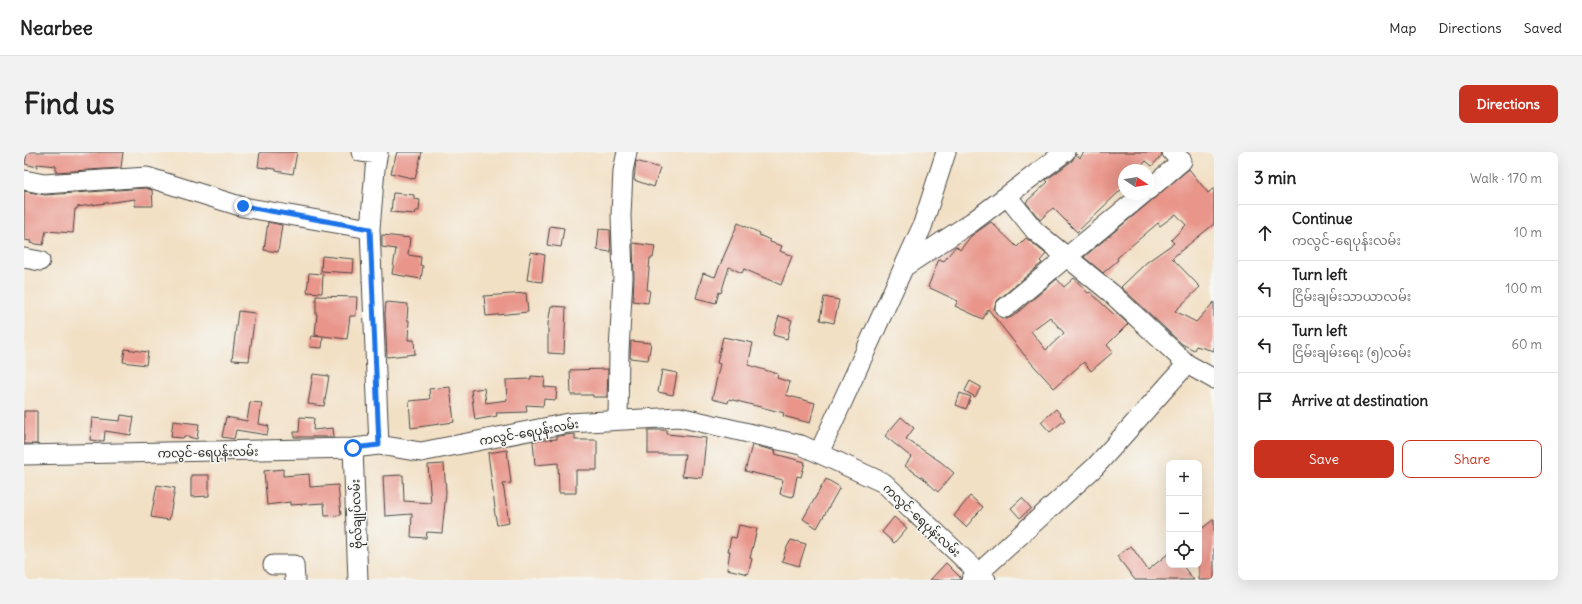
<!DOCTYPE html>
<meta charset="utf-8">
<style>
:root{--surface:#fff;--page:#f2f2f2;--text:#222;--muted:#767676;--line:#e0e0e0;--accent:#c8321e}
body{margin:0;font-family:Delius,"Noto Sans Myanmar",sans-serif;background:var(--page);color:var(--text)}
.controls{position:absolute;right:12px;bottom:12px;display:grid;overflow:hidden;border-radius:8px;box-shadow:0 4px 16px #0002}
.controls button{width:36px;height:36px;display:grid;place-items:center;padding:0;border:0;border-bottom:1px solid var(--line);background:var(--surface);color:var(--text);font:20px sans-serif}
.compass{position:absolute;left:1094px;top:12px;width:36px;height:36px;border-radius:50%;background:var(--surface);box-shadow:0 4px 16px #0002;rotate:102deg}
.stop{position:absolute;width:12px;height:12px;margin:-9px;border:3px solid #1a73e8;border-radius:50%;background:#fff}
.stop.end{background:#1a73e8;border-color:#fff;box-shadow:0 1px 4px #0008}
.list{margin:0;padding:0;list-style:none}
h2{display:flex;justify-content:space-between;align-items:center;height:52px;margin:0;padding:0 16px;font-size:17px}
h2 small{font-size:13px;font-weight:400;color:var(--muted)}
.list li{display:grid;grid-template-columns:26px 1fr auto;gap:12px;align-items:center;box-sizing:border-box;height:56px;padding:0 16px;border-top:1px solid var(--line)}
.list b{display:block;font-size:15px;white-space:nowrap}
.list p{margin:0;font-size:13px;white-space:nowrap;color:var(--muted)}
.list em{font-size:13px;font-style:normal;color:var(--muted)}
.actions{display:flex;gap:8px;padding:12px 16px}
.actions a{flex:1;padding:9px 0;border:1px solid var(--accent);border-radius:8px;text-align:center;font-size:14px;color:var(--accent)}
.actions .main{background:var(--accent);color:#fff}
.icon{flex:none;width:22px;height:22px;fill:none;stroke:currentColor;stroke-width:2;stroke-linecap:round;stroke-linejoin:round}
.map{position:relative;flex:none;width:1190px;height:428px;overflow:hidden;border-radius:8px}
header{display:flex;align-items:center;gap:24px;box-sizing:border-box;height:56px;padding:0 20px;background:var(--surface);border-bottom:1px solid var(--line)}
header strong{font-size:19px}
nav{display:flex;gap:22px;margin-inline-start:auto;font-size:14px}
.intro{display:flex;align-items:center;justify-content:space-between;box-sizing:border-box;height:96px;padding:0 24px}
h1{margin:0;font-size:28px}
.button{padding:10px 18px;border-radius:8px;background:var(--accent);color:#fff;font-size:14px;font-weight:700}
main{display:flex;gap:24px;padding:0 24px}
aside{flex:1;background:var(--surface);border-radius:8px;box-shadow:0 4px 16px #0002}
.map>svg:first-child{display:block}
.building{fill:#e9958a;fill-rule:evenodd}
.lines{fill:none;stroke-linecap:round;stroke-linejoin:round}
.minor-casing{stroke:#494642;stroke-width:21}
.minor{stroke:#fff;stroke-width:19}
.route{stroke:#1a73e8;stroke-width:5}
.labels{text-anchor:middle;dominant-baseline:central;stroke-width:3;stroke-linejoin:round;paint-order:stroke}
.street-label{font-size:12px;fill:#2b2b2b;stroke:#f6f6f2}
</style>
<header>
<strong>Nearbee</strong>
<nav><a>Map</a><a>Directions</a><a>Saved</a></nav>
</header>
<div class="intro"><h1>Find us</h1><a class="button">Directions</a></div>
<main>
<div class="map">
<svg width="1190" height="428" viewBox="0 0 1190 428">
<rect width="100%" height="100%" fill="#f6f6f2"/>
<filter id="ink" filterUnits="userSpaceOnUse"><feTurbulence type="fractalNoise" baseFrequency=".025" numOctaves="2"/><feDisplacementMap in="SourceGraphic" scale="8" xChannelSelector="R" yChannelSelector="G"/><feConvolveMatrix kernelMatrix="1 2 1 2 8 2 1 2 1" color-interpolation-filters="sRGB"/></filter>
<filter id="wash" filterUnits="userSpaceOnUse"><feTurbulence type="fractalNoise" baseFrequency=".012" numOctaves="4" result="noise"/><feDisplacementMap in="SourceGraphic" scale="16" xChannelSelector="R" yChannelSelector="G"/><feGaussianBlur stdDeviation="0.9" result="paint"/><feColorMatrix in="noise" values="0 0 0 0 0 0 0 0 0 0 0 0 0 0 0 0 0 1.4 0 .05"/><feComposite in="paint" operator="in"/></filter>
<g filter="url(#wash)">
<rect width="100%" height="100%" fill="#f2e0c5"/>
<g id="blocks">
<path class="building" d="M3,0H99L97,16L32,20V14L13,12V15L1,12Z
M236,0H273L269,22L252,19V17L234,15Z
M373,0H398L391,27L367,21Z
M1060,0H1137L1138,3L1128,14L1122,9L1114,18H1100V35L1053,80L1029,56L1016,68L1002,50L1024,30L1022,28L1048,9L1052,2L1056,6Z
M612,9L636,16L630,35L610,28Z
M1165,17L1184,41L1190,36V72L1148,106L1176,135L1151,159L1172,170L1190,150V199L1172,194L1170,198L1158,192L1097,135L1123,110L1150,91L1147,88L1162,73L1152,62L1136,74L1134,71L1093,106L1094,108L1079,121L1060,105Z
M122,36L128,38L129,54H111V47L53,55V57H51L49,81L22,79L19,93L6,91L7,89L0,88V39L21,43Z
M369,41L390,43V47L396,48L395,59H391L390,62L367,60Z
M244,70L258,73L254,100L240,98Z
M967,70L993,95L1002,86L1022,102L1016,109L1018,111L974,148L971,153L970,157L973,163L978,166L982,167L988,165L1033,127L1040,135L1050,126L1064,141L1066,140L1085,158L1091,163L1093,162L1104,172L1083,193L1089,200L1067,219L1060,210L1030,236L1002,205L964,157L959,167L931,154L934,149L904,135L915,107L920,109L932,94L936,98L947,84ZM1026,165L1040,181L1022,198L1007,179Z
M714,71L736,81L735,83L746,88V90L758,94L756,99L768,104L757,133L720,117L718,121L705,115L697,141L695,140L692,151L672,146L679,121L691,125Z
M526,74L540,76L537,95L523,93Z
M575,77L586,78L587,100L573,98Z
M358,83L386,86L384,103L397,105L396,113L399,114L397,127L368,122L372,97L358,95Z
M609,91L631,94L629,106H626L623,138H626L624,151L609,149L610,126Z
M507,100L521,103L518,130L503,128Z
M298,104L330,107L329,121L297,119Z
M285,121L299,122L298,141L283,140Z
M502,141L504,160L462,164L460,144Z
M292,144L333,145L332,164H326L323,187L291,183L293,162H292Z
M800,145L815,148L810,171L796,168Z
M362,150L384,152L383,168H385L384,188H390L391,202L363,205L361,162Z
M527,154L542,155L540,202L524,201V172Z
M214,159L231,161L225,209L208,208Z
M755,164L768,168L763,187L749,183Z
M287,184L299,185L298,196L286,195Z
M699,185L729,191L724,213L754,222L753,226L766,230L762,243L791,251L786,271L759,264L760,261L705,247L704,251L688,247L696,212L693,211Z
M607,189L627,191L624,208L606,206Z
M101,197L124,200L122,213L99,210Z
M584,217L583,245H569V243H547L546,218Z
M638,218L653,221L649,243L634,240Z
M289,222L305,224L300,254L284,252Z
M507,224L521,225L520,235L533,236L532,248L520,247L519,254L502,253L503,260L472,261L473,264L451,268L447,238L460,236L462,251L483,248L482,228L507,227Z
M946,229L957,235L951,245L941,239Z
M426,235L430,270L387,276L385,249L406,247L405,237Z
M936,241L947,245L942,257L932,253Z
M226,250L238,251L235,272L245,274L243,283L212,278L210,287L198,285L202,265L223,269Z
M1032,257L1041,268L1026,280L1017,270Z
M0,259H13V292H0Z
M97,263L110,265L107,283L81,279L80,289L66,288L68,266L96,269Z
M276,265L290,266L289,278L309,276L310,285H270V280H275Z
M877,265L890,276L882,287L917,310L930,321L914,340L899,326L881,314L887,305L861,284Z
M149,269L175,272L173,287L160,284L159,286L147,285Z
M624,278H643V282L682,286L678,326L658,324L661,302H624Z
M551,282V288H573V318H552V341H535L534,311L511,313L509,289L533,287V284Z
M728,293L752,299L751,302L781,310L777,325L773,324L769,345L756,342L759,328L721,319Z
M483,298L487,331L479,332L485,371L473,373L470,357L471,356L464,301Z
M420,312L422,340L418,381L403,380L402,386L387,385L388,362L361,364L359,324L379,323L380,349L407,351L404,313Z
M259,317V324L285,322L286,335L314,333L317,363L301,364L300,351L266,353V350L243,353L240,319Z
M167,323H185V344L167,345Z
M802,327L816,335L793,376L779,367Z
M133,333L151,336L145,368L127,365Z
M946,344L959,355L942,375L930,364Z
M998,346L1007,356L996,366L987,356Z
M870,365L883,376L870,391L858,380Z
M1190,367V428H1175V379Z
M715,373L733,377L726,406L728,407L724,422L703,417L706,399H704L707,385L712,386Z
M767,388L782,392L775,414L758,409L762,397Z
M1107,394L1124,418L1145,401V413H1158L1170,428H1111L1093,404Z
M922,411L936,425V428H906Z"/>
</g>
</g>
<g filter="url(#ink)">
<use href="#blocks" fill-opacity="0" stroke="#494642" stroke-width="1"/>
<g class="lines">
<defs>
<path id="minor" d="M337,0L354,2
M354,0L351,17L346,77L355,293
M0,28L20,32L123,25L219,55L346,77
M1124,38L1158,9L1148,0
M983,44L1011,79L1087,141L1163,212L1190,227
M0,106L16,109
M880,115L948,70L1041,0
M981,156L1119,42
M594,268L595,199L599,125L597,63L599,19L603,0
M329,296L334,428
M795,301L898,75L922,0
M0,303L329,296L355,293L397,300L545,271L655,265L777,293L860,331L962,428
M249,413H270L271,428
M947,428L1071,315L1163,212"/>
</defs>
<use href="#minor" class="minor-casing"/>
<use href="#minor" class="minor"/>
</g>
</g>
<g class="lines" filter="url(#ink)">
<path class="route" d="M219,54L346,77L355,293L329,296"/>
</g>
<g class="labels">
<g class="street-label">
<text transform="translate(505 280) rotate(-10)">ကလွင်-ရေပုန်းလမ်း</text>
<text transform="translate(184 300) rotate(-1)">ကလွင်-ရေပုန်းလမ်း</text>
<text transform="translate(332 362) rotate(-92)">ဗိုလ်ချုပ်လမ်း</text>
<text transform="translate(898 368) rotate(43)">ကလွင်-ရေပုန်းလမ်း</text>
</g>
</g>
</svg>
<div class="controls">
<button>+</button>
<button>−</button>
<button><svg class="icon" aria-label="locate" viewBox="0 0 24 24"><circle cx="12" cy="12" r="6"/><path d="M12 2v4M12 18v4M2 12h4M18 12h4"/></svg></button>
</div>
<svg class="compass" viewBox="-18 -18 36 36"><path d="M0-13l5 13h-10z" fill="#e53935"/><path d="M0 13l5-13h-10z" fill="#767676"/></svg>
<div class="stop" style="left:329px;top:296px"></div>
<div class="stop end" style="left:219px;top:54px"></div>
</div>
<aside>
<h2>3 min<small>Walk · 170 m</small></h2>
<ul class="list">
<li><svg class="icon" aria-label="ahead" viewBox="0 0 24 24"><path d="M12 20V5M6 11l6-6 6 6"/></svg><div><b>Continue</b><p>ကလွင်-ရေပုန်းလမ်း</p></div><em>10 m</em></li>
<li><svg class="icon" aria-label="left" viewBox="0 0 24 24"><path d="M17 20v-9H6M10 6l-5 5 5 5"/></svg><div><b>Turn left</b><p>ငြိမ်းချမ်းသာယာလမ်း</p></div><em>100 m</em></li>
<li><svg class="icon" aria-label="left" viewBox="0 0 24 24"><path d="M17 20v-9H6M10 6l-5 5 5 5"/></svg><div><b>Turn left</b><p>ငြိမ်းချမ်းရေး (၅)လမ်း</p></div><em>60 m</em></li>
<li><svg class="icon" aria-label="arrive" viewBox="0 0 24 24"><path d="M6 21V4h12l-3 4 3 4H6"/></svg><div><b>Arrive at destination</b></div></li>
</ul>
<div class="actions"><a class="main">Save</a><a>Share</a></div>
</aside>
</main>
